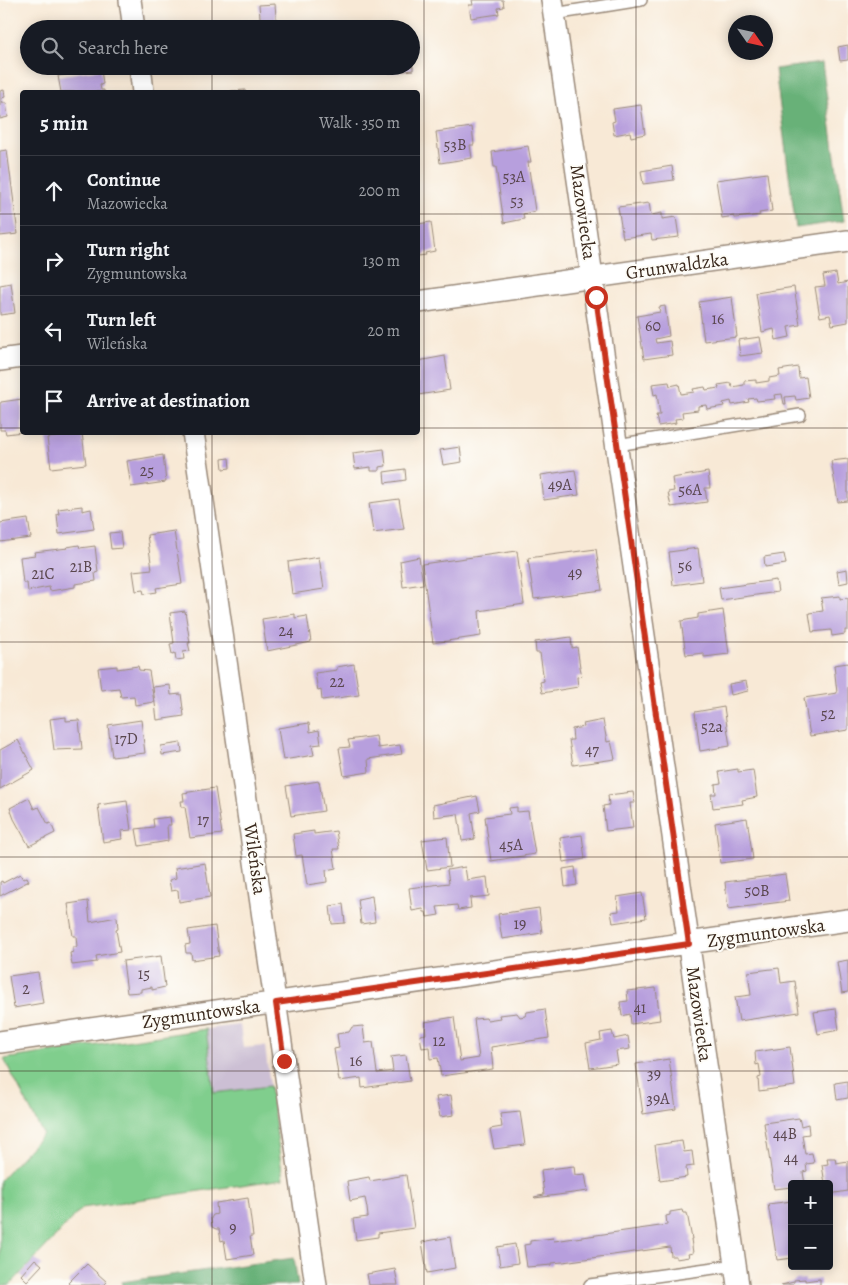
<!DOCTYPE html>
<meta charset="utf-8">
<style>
:root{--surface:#171b24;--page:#20242c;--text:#f1f3f6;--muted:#9ea1a6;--line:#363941}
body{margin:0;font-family:Alegreya,serif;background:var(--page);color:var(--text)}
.controls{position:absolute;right:15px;bottom:15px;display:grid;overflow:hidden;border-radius:5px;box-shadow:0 2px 12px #0003}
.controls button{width:45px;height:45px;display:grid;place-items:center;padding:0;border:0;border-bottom:1px solid var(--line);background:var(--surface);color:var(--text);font:25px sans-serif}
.compass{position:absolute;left:728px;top:15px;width:45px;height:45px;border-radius:50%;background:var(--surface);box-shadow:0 2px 12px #0003;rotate:124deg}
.stop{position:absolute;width:15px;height:15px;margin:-11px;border:4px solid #c8321e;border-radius:50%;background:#fff}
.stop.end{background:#c8321e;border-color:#fff;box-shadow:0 1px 5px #0008}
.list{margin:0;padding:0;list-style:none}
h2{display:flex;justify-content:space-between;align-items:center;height:65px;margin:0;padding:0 20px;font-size:21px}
h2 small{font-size:16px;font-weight:400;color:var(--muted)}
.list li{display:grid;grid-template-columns:32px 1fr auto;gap:15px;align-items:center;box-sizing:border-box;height:70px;padding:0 20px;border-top:1px solid var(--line)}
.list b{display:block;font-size:19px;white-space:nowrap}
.list p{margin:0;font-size:16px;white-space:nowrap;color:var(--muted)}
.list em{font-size:16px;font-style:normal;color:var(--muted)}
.icon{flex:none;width:28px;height:28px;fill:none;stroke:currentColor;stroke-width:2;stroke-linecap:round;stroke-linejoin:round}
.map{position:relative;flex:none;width:848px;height:1285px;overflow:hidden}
.search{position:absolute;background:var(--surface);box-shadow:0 2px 12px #0003;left:20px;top:20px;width:400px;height:55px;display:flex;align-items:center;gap:12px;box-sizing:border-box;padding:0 18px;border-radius:28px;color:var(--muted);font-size:19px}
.panel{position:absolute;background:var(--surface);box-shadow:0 2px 12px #0003;left:20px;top:90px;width:400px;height:345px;border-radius:5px}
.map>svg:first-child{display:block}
.industrial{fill:#ccbfd4}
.green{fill:#80ce8d;stroke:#5e7c56}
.forest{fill:#68b178;stroke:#526e4b}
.building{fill:#b79fdd}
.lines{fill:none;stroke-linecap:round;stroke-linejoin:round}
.lane-casing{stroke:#9a8a7a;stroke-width:14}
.street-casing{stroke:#9a8a7a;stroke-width:24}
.lane{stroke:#fff;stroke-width:11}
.street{stroke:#fff;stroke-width:21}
.route{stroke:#c8321e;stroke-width:6}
.grid{fill:none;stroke:#3b2a1e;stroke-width:1;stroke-opacity:0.55}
.labels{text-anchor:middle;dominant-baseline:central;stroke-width:4;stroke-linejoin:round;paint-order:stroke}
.number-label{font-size:16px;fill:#5a474e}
.street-label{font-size:19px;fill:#3b2a1e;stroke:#fdfcf7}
</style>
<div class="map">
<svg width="848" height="1285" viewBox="0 0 848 1285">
<rect width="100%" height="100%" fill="#fdfcf7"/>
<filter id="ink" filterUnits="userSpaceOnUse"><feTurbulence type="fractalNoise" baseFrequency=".02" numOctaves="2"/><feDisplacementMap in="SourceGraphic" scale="10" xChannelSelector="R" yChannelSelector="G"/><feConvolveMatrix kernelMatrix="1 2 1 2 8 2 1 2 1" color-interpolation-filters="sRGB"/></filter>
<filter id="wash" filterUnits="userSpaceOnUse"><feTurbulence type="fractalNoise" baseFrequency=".0096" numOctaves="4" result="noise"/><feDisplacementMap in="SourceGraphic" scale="20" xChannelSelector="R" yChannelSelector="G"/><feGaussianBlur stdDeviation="1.12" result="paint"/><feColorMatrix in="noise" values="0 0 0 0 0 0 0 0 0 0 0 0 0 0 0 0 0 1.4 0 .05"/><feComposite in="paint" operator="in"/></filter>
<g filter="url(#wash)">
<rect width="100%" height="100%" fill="#f8e9d6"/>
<path class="industrial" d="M240,1025L243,1048L265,1046L270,1086L214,1094L206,1029Z"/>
<path class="green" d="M206,1029L214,1093L270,1086L283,1179L82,1208L10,1285H0V1180L43,1134L4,1059Z"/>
<path class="forest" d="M822,63L844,221L796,228L775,69Z
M294,1258L298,1285H122L121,1282Z"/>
<g id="blocks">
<path class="building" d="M472,0H503L504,7L498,8L499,14L471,18L469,5H473Z
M275,4L277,29H261L259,5Z
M341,26L342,29H328V28Z
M848,45V60L840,61L838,47Z
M388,66H413V70L389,73Z
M101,69L103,84L100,85L101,90H104V92H61L58,76Z
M4,90L5,97L2,98L3,103H6L8,117L0,119V91Z
M245,90V92H231V91Z
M641,105L645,134L631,137L630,132L614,135L612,122L615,121L613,109Z
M472,127L474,145H470L472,158L440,163L436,132Z
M528,146L531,162H528L535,211L523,214L524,219L504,223L496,167H494L492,152Z
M7,150L18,234L0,236V151Z
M672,166L674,180L643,184L641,171Z
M767,173L772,211L759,213L760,215L735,218L734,216L722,218L716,180Z
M649,203L651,215L662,213V219L676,217L679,237L652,240L651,234L623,238L618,207Z
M431,222L435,251L425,253L426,255L418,256V224Z
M836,273L838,284L848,282V322L832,325L830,315L820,317L815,287L825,286L823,275Z
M11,283L15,313L0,315V285Z
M794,287L800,325L788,327L790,337L776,340L774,329L762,332L756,293Z
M732,297L737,337L704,341L699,302Z
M665,306L669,336L655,339L656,343L670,341L672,355L644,359L637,316L660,312L659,307Z
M760,337L763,353L740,356L738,340Z
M445,356L450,390L418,395V361Z
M798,367L799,378L806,377L809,398L796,400L795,396L785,397L786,404H784L782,394L774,395L775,399L757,401L756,398L748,399L749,402L732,405L731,401L723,403L724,406L707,409L706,405L698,406V410L682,412L683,418L675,419L676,423L658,426L656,415H660L657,394L654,395L652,384L669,382L670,386L679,384L681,394L694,392L693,389L705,387L706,390L719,388L718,385L731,383L732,387L744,385V381L756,380V383L769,381V378L780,376L779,370Z
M22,399V432L6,434L5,430H0V404L1,402Z
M62,432H71V434L82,433L86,464L51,468L47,438L63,436Z
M460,447L462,462L443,465L440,450Z
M384,449L386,466L379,467V471H371V467L355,469L353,453Z
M163,455L166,482L131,487L127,461Z
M229,458L230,468L223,469L222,459Z
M848,459V501L838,502L831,461Z
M405,469L406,480L385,483L384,472Z
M575,470L579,495L544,500L541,475Z
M708,472L710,488H705L707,502L671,507L668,492L674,491L672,478Z
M399,499L404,529L373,533L369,503Z
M82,506V511L91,509L94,529L59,534L57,514H59L58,509Z
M28,519L31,538L0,542V523Z
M174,531L182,584L156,588L157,592L144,594L143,590L136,591L133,571L152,569L147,535Z
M120,532L122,548L111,549L109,533Z
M79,545L80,548L95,546L98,572L95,573L96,581L75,584V587L50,591L49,587L28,591L27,583H23L20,557L35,555L34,552L68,548L67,547Z
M698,548L702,581L673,585L669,552Z
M596,549L602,590L534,599L528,558Z
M517,551L524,604L479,611L481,636L433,643L422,564Z
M784,554L786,564L765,567L764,557Z
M319,557L324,589L292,594L288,562Z
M419,557L423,584L403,587L400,561Z
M847,569L848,582L839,584L837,571Z
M776,580L778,592L721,600L719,588Z
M840,596V599L848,598V630H845V634L832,636L831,630L812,632L809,613L823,611L821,598Z
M723,610L729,654L704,657V653L686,655L681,621L698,618V614Z
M185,611L190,643H188L190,651L183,652L184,659L176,660L175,653L172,654L170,644L174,643L170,613Z
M295,614V618L307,616L311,642L267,651L262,619Z
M571,637L572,648L577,647L580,667L582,676L577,677L578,687L542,693L540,682L544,681L540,653H536L535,642Z
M848,663V730L810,736L804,698L837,693L834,665Z
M354,664L359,695L322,700L321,690L318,691L315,673L337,670V667Z
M117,666V669L138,666L139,670L149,671L154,702L135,705L134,696L121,697L119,688L101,690L98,668Z
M746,681L748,691L731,695L729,684Z
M170,685L171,695L181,694L184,716L157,720L153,687Z
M724,707L730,746L700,751L695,712Z
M66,717V721L79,720L82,749L54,750L50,719Z
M141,720L145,753L112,757L108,725Z
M603,720L607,742L611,741L615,759L573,765L569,740H573L572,729L584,727L583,724Z
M309,723L310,732L319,730L321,744L312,745L314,755L283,760L278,728Z
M376,736L378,748L400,745L402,754L368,759L369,772L344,776L339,748L350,747L348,740Z
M18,740L34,770L0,789V750Z
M181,743L182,752L162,755L161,746Z
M738,769V772L753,770L757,797L742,800L743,804L713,808L711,794H716L715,784L721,783L719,772Z
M319,781L324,811L291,816L286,786Z
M215,788L222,834L190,838L185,807H182L181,801H184L183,793Z
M633,792L635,803H630L633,828L606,831L603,806L609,805L608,795Z
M477,796L480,811L471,813L475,839L462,841L458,814L434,817L433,805Z
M29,798L34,809L39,807L48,824L51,823L55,833L29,846L14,819L10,808Z
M127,801L131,830L121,831L122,839L103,842L98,805Z
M517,807V812L528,811L535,854L491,861L485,817L510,814L509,808Z
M170,817L171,825H167L168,841L139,846L136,829L154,827L153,819Z
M747,818L753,859L720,863L715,823Z
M314,831V834L336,831L339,849H333L336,868L326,870L327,882L307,885L302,855L296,856L293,834Z
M582,835L585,859L563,862L560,838Z
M447,837L450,867L427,870L422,840Z
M205,863L210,897L179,902L178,890L171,891L169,880L176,878L175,868Z
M465,867L467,880L487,877L489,896L470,898L471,908L458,910L457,905L437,907L439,915L427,917L426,912H424L423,909L412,911L409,888L449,883L447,870Z
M575,867L577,885L565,887L563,869Z
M20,874L23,879L27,877L29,881L0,896V882L2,881L3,883Z
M785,874L789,901L728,909L725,882Z
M642,893L646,918L613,923L611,912L619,911L617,897Z
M372,896L375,922L361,924L358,899Z
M88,901L90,922L117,917L118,929L116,930L120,952L96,956L97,962L72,965L70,953L73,952V947H77L76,936H73L68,904Z
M343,904L345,923L332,924L330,906Z
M539,908L542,933L502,939L498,914Z
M215,926L219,956L192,960L191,953H186L185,945L190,944L188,930Z
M161,956L165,987L152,990V987L141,989V992L127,993L123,961Z
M848,960V992L842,993L837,962Z
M779,968L781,983L795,981L799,1012L739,1021L735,997L751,995L748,972Z
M38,972L43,1003L14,1008L9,976Z
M656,988L660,1020L631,1024L630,1014L622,1016L620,1002L628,1001L627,991Z
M545,1009L549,1038L491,1047L493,1069L441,1076L438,1058L430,1059L429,1047L422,1048L420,1035L426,1034L425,1022L454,1017L460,1061L479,1058L474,1019L486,1018L487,1020L500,1018L499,1015L517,1013L520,1017L525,1016L527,1012Z
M836,1009L839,1030L818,1034L814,1012Z
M363,1026L365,1043L373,1042L377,1073L393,1071L391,1057L406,1055L410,1081L362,1088L361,1078L339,1081L334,1049L339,1048L337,1034L349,1032L352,1027Z
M612,1031L614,1039L628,1036L630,1049L616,1051L618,1064L590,1068L586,1043L601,1040L600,1033Z
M790,1047L795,1086L759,1091L758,1078L761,1077L759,1064L756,1065L755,1052Z
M669,1059L676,1109L643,1114L636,1064Z
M848,1081V1098L837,1100L835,1083Z
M451,1095L454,1115L440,1117L436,1097Z
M520,1112L525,1145L494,1149L490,1129L502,1127L500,1114Z
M799,1118L801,1126L808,1124L809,1134L802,1135L805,1154L812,1153L814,1163L806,1164L807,1171L803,1172L805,1184H792V1187L774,1189L764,1123Z
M682,1141L684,1152L692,1151L694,1166L686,1167L687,1177L660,1181L655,1145Z
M827,1158H835L836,1163L848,1161V1191L829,1194V1184H825L822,1165L828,1164Z
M574,1166L575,1175L585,1174L588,1191L535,1198L534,1197L544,1195L541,1170Z
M406,1175L414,1228L378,1233V1237L356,1240L353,1219L368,1217L367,1208L365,1198L350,1201L347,1181L369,1177L370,1181Z
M248,1198L253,1236H250L253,1255L227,1259L224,1240L221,1241L219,1229H216L212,1227L211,1218L213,1215L217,1214L216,1203Z
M792,1201V1258L777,1260L768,1204Z
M682,1210L683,1213H687L692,1239H691L693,1253L688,1254L689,1257L676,1259V1256H671L670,1247L563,1262L552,1263V1265L527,1267L524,1245L530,1244V1241L553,1238L554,1241L667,1225L666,1216L670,1215V1212Z
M450,1237L455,1268L427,1273L422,1242Z
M515,1244L518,1263L500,1266L497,1247Z
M35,1259L42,1265L27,1281L21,1275Z
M87,1264L107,1282L104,1285H70L68,1283Z
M395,1269L398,1285H369L367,1274Z
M805,1279V1281L820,1279V1285H781L794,1282V1280Z"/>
</g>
</g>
<g filter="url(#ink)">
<use href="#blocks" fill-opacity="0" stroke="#9a8a7a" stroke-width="1"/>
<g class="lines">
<defs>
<path id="lane" d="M554,14L641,0
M617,445L800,415
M590,1285L736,1265"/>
<path id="street" d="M130,0L134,29
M552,0L738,1285
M140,66L143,92
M418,302L848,241
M0,360L22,357
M193,432L316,1285
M0,1042L848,920"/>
</defs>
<use href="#lane" class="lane-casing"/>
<use href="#street" class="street-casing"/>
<use href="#lane" class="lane"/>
<use href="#street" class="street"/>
</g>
</g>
<g class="lines" filter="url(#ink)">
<path class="route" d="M284,1061L276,1003L689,944L596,297"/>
</g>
<path class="grid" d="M212,0V29M424,0V1285M636,0V1285M212,66V92M0,214H22M418,214H848M0,428H22M418,428H848M212,432V1285M0,642H848M0,857H848M0,1071H848"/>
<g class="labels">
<g class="number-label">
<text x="455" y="145">53B</text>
<text x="514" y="177">53A</text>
<text x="517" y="201">53</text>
<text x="718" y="319">16</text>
<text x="653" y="326">60</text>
<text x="147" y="471">25</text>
<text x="560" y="485">49A</text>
<text x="690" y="490">56A</text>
<text x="685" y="566">56</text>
<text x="81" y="567">21B</text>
<text x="575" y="573">49</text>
<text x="43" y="574">21C</text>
<text x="286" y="631">24</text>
<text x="337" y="682">22</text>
<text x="828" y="714">52</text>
<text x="712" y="727">52a</text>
<text x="126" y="739">17D</text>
<text x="592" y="750">47</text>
<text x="203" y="820">17</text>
<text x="511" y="845">45A</text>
<text x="757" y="891">50B</text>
<text x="520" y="924">19</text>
<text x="144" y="974">15</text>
<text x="26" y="989">2</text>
<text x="640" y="1008">41</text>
<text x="439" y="1041">12</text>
<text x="356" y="1061">16</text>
<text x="654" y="1074">39</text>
<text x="658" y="1099">39A</text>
<text x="785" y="1134">44B</text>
<text x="791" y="1158">44</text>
<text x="233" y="1228">9</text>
</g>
<g class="street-label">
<text transform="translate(583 212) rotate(82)">Mazowiecka</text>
<text transform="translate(677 266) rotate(-8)">Grunwaldzka</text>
<text transform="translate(255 859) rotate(82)">Wileńska</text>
<text transform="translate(766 933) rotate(-8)">Zygmuntowska</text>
<text transform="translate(201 1014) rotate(-8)">Zygmuntowska</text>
<text transform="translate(699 1014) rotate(82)">Mazowiecka</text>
</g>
</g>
</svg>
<div class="controls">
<button>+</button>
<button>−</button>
</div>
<svg class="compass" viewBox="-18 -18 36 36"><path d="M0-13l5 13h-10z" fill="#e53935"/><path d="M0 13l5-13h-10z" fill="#9ea1a6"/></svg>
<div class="stop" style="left:596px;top:297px"></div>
<div class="stop end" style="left:284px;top:1061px"></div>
<div class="search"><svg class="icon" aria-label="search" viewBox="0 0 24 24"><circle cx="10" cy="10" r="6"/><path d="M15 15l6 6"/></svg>Search here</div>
<section class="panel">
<h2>5 min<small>Walk · 350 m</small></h2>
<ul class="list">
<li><svg class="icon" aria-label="ahead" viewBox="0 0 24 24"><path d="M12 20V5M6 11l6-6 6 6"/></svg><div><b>Continue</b><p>Mazowiecka</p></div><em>200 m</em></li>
<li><svg class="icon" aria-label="right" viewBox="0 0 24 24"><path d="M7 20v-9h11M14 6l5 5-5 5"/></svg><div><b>Turn right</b><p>Zygmuntowska</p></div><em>130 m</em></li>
<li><svg class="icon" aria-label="left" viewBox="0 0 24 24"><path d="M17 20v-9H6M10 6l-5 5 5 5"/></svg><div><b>Turn left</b><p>Wileńska</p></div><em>20 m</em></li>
<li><svg class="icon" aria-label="arrive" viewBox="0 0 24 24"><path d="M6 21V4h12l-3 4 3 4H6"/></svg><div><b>Arrive at destination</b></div></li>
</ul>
</section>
</div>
